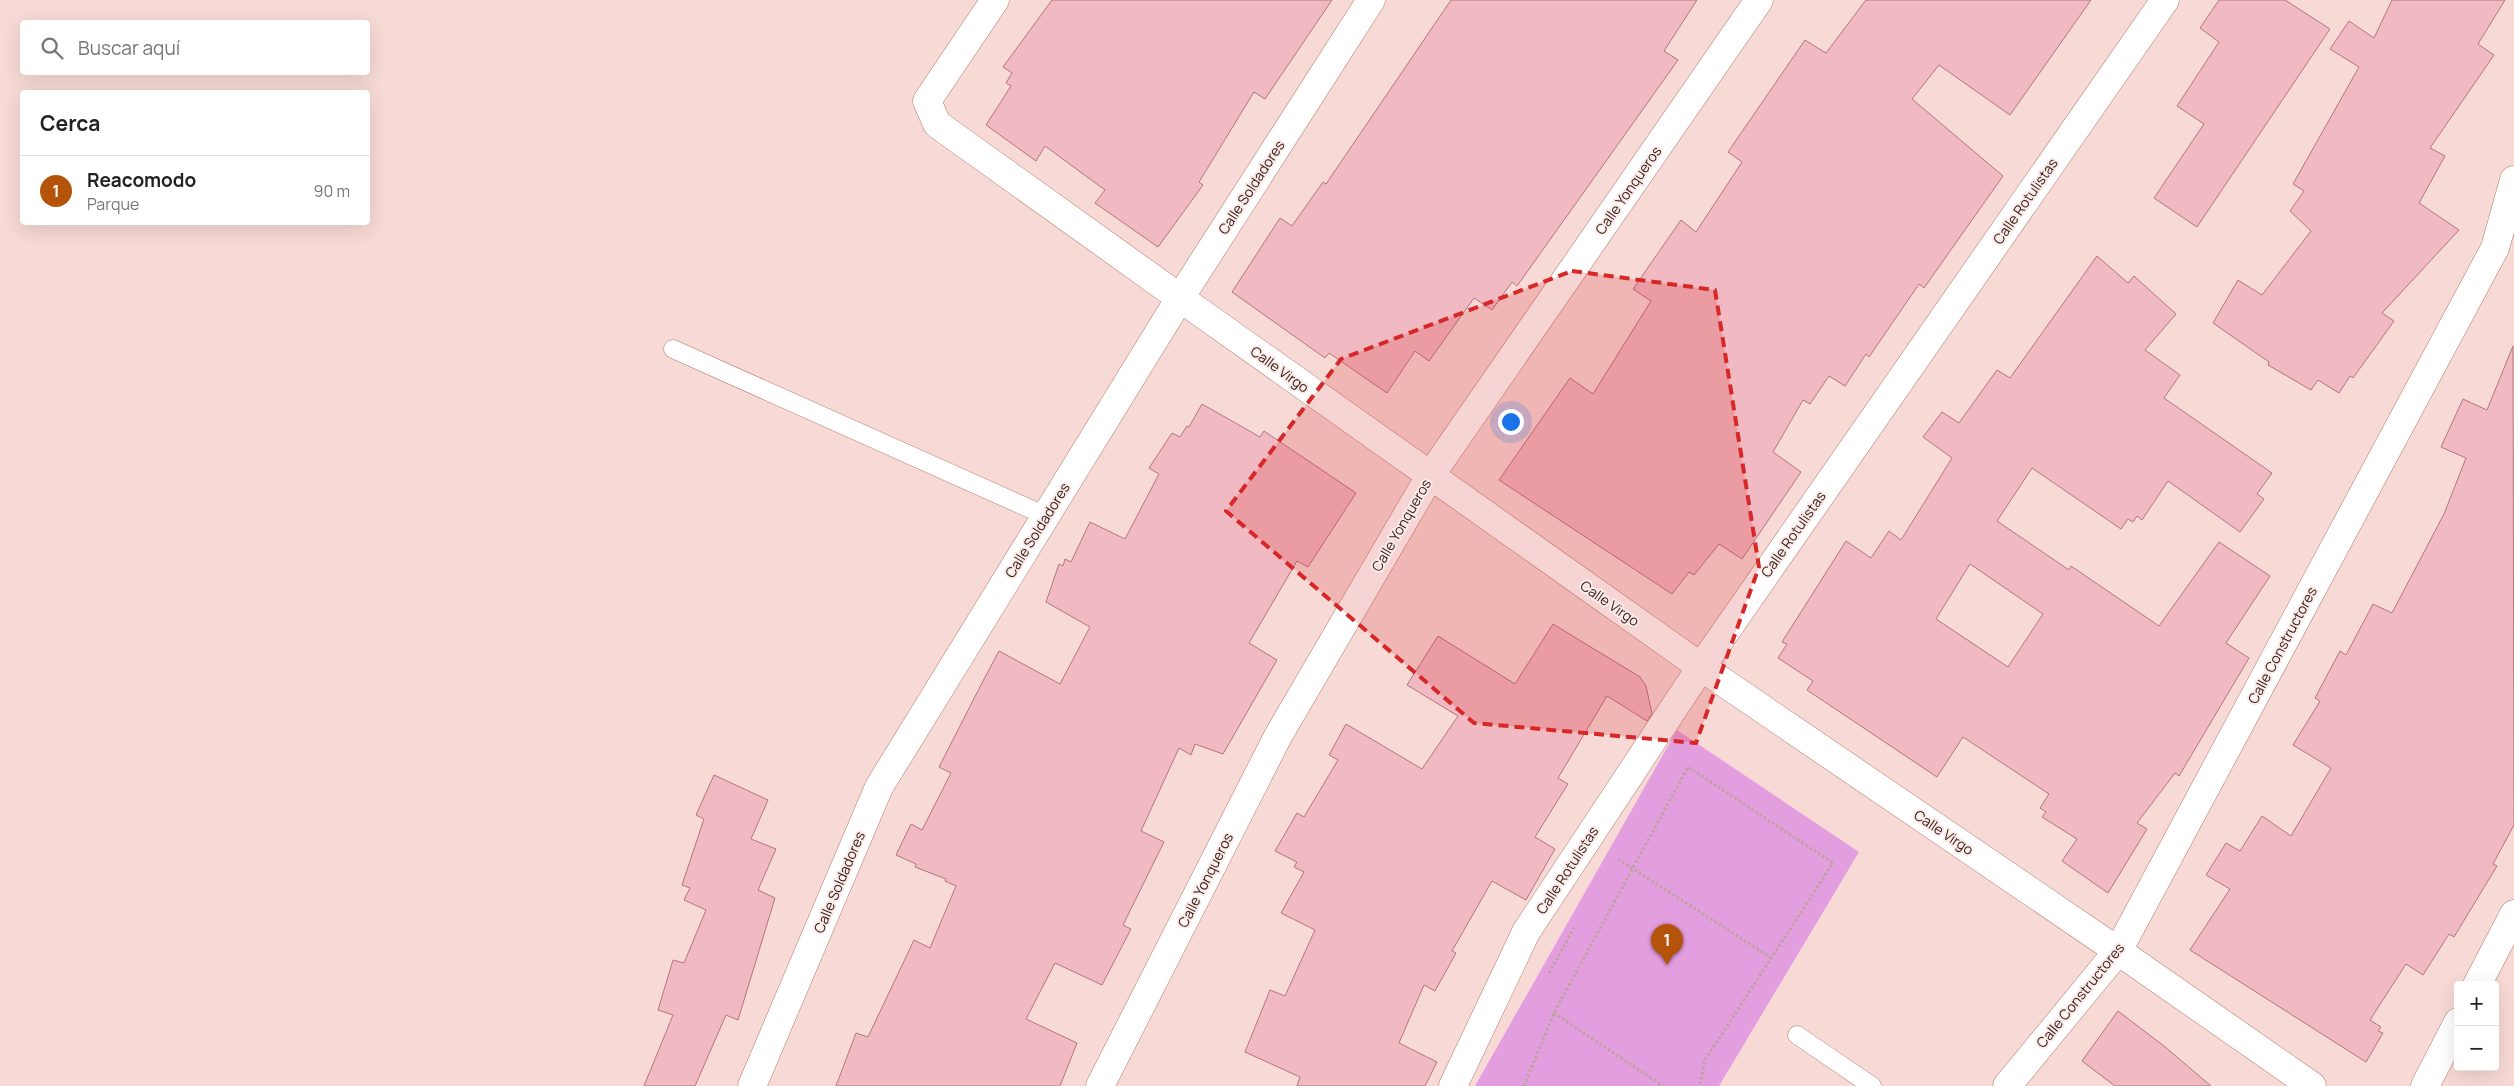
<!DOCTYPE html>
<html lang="es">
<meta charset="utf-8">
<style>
:root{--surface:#fff;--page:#f6f6f6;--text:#222;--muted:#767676;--line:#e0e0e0;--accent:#b45309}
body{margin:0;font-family:Manrope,sans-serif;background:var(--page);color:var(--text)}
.controls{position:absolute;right:15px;bottom:15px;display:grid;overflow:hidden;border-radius:5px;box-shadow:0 5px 20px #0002}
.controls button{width:45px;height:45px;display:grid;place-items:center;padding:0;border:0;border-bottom:1px solid var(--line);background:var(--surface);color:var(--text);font:25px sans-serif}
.you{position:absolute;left:1510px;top:421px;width:18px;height:18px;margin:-12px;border:4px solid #fff;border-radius:50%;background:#1a73e8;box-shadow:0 0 0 8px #1a73e833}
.badge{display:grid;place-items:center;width:32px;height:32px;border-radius:50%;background:var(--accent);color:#fff;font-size:16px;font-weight:700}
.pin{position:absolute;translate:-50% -41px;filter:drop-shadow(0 1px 2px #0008)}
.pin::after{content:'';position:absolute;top:26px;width:18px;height:15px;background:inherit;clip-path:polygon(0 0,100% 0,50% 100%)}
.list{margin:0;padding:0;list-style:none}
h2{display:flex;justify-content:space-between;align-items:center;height:65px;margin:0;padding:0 20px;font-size:21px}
h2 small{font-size:16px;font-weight:400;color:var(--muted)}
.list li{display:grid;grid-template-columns:32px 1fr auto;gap:15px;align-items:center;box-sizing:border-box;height:70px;padding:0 20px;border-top:1px solid var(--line)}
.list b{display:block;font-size:19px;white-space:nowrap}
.list p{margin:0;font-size:16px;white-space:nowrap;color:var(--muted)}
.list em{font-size:16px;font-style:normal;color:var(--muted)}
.icon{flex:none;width:28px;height:28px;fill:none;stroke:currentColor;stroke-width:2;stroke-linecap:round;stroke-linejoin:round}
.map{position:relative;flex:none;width:2514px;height:1086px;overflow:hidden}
.search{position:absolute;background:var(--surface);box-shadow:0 5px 20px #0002;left:20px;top:20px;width:350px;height:55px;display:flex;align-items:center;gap:12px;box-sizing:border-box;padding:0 18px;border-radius:5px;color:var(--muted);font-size:19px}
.panel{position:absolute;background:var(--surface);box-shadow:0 5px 20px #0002;left:20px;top:90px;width:350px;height:135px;border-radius:5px}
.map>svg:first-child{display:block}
.green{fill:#e39edf}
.building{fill:#f1bac2;stroke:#b4747e;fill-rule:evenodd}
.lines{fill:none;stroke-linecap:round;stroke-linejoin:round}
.service-casing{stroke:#b8796f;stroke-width:19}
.minor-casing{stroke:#b8796f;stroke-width:29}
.tertiary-casing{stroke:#b8796f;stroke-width:29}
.path{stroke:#bea29e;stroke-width:3;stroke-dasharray:2.5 2.5;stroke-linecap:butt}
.service{stroke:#fff;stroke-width:18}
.minor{stroke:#fff;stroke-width:28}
.tertiary{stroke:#fff;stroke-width:28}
.marked{fill:#d62828;fill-opacity:0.2;stroke:#d62828;stroke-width:4;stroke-dasharray:10 6;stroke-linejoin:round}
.labels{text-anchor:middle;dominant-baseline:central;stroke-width:4;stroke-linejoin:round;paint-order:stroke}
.street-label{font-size:14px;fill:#3a211d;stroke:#faebe9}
</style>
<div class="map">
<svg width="2514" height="1086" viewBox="0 0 2514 1086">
<rect width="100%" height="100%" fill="#f7dad6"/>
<path class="green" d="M1677,730L1859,852L1719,1086H1475Z"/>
<path class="building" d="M1052,0H1332L1265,99L1254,92L1199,182L1203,185L1158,247L1095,203L1105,190L1045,146L1036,161L986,125L1011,86L1006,83L1012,73L1003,67Z
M1451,0H1697L1664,51L1678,60L1517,286L1512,282L1492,310L1474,298L1429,361L1415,351L1387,393L1329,353L1325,358L1232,292L1280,218L1292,226L1323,182L1326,184Z
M1866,0H2091L2010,115L1939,65L1912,99L2003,176L1924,288L1919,284L1869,357L1866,354L1845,386L1829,376L1810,404L1803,400L1773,452L1801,472L1742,559L1719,544L1694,575L1689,572L1672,594L1499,480L1570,378L1593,394L1651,301L1633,289L1681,220L1696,232L1742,162L1728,152L1805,40L1826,53Z
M2219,0H2285L2330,29L2197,227L2154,198L2204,124L2177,106L2219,42L2200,28Z
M2392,0H2505L2478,44L2494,55L2430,148L2445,156L2419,203L2459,230L2382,313L2394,321L2353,378L2350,376L2339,393L2318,380L2311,390L2268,365L2269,362L2213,323L2238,280L2262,295L2311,231L2290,211L2304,191L2293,184L2359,67L2330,49L2349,21L2374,38Z
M2097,256L2128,283L2134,276L2176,314L2145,350L2180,375L2164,398L2272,473L2257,494L2264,499L2240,532L2168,481L2142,520L2137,516L2133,522L2128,519L2121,529L2032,468L1997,521L2069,570L2071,566L2159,626L2219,542L2270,576L2226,643L2249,658L2179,776L2175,773L2137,823L2147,829L2108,893L2062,861L2077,839L2042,817L2046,812L2040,808L2049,794L1963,737L1937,777L1807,690L1813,681L1778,658L1787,644L1782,642L1846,541L1871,558L1889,531L1901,540L1952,458L1923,437L1942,412L1959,423L1997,370L2010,378ZM1970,564L2043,614L2008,667L1936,619Z
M2513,346L2514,825L2493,864L2497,866L2454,937L2449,934L2423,975L2406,964L2370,1020L2381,1027L2378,1031L2383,1033L2366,1062L2190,950L2230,889L2206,875L2226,843L2240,851L2262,816L2291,836L2331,768L2293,745L2320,701L2315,698L2340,651L2346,655L2373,604L2392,613L2444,514L2466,458L2441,447L2463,399L2487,410Z
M1202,404L1260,437L1264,431L1356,493L1308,567L1297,561L1249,643L1277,660L1223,754L1195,744L1191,755L1179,748L1141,831L1164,842L1123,925L1131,929L1102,985L1055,963L1026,1019L1077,1043L1060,1086H836L856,1033L868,1037L914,940L930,948L956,886L945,881L946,879L915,867L916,864L896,855L911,824L922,830L951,773L939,767L983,681L999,651L1060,684L1090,627L1046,602L1059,564L1063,566L1065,559L1071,562L1090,522L1125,539L1159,474L1149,468L1172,433L1180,437L1187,426L1189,427Z
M1553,624L1640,677L1646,686L1652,714L1647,721L1607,696L1558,778L1568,784L1535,837L1555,849L1526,900L1492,881L1452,951L1456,953L1435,991L1424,985L1399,1043L1437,1062L1425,1086H1297L1300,1077L1245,1052L1270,990L1285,996L1315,930L1281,913L1304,872L1294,867L1297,862L1275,851L1297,813L1304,817L1338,760L1329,755L1346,724L1422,769L1458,716L1407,685L1438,636L1515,684Z
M714,775L768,800L751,839L776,849L758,890L775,898L738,1020L726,1015L695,1086H644L673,1015L658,1010L673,960L684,963L706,910L684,900L690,888L682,885L704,819L696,815Z
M2118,1011L2164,1046L2211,1086H2115L2082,1061Z"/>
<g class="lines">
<defs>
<path id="service" d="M673,349L1046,516
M1797,1035L1872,1086"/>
<path id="minor" d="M752,1086L879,787L1180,298L937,124L927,101L995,0
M1100,1086L1278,736L1430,476L1759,0
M1453,1086L1526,932L1701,667L2165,0
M2007,1086L2118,951L2495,248L2514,180"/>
<path id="tertiary" d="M1371,0L1180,298L1701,667L2118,951L2312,1086
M2477,985L2514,914
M2425,1086L2458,1022"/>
</defs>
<use href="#service" class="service-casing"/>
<use href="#minor" class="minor-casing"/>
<use href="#tertiary" class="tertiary-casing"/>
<path class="path" d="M1618,859L1773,959
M1549,973L1574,928
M1554,1013L1663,1086
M1524,1086L1554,1013L1688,767L1833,863L1705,1060L1700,1086"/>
<use href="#service" class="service"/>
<use href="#minor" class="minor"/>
<use href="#tertiary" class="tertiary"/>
</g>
<path class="marked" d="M1572,271L1715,290L1759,567L1696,743L1474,723L1226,511L1341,359Z"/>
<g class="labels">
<g class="street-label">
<text transform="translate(1251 187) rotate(-57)">Calle Soldadores</text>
<text transform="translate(1628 190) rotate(-55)">Calle Yonqueros</text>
<text transform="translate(2025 201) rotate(-55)">Calle Rotulistas</text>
<text transform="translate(1280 369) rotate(36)">Calle Virgo</text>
<text transform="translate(1401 525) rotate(-60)">Calle Yonqueros</text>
<text transform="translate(1037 530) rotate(-58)">Calle Soldadores</text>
<text transform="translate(1793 534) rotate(-55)">Calle Rotulistas</text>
<text transform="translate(1610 603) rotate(35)">Calle Virgo</text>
<text transform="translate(2282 645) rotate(-62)">Calle Constructores</text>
<text transform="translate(1944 832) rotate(34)">Calle Virgo</text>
<text transform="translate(1567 870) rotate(-57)">Calle Rotulistas</text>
<text transform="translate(1205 880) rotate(-63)">Calle Yonqueros</text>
<text transform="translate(839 882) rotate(-67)">Calle Soldadores</text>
<text transform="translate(2080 995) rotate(-51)">Calle Constructores</text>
</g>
</g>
</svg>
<div class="controls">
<button>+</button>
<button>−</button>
</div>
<div class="you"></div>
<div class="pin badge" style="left:1667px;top:965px">1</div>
<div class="search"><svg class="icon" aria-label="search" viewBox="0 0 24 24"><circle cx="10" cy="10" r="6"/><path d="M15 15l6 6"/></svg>Buscar aquí</div>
<section class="panel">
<h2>Cerca<small></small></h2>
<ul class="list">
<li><span class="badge">1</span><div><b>Reacomodo</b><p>Parque</p></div><em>90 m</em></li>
</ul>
</section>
</div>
